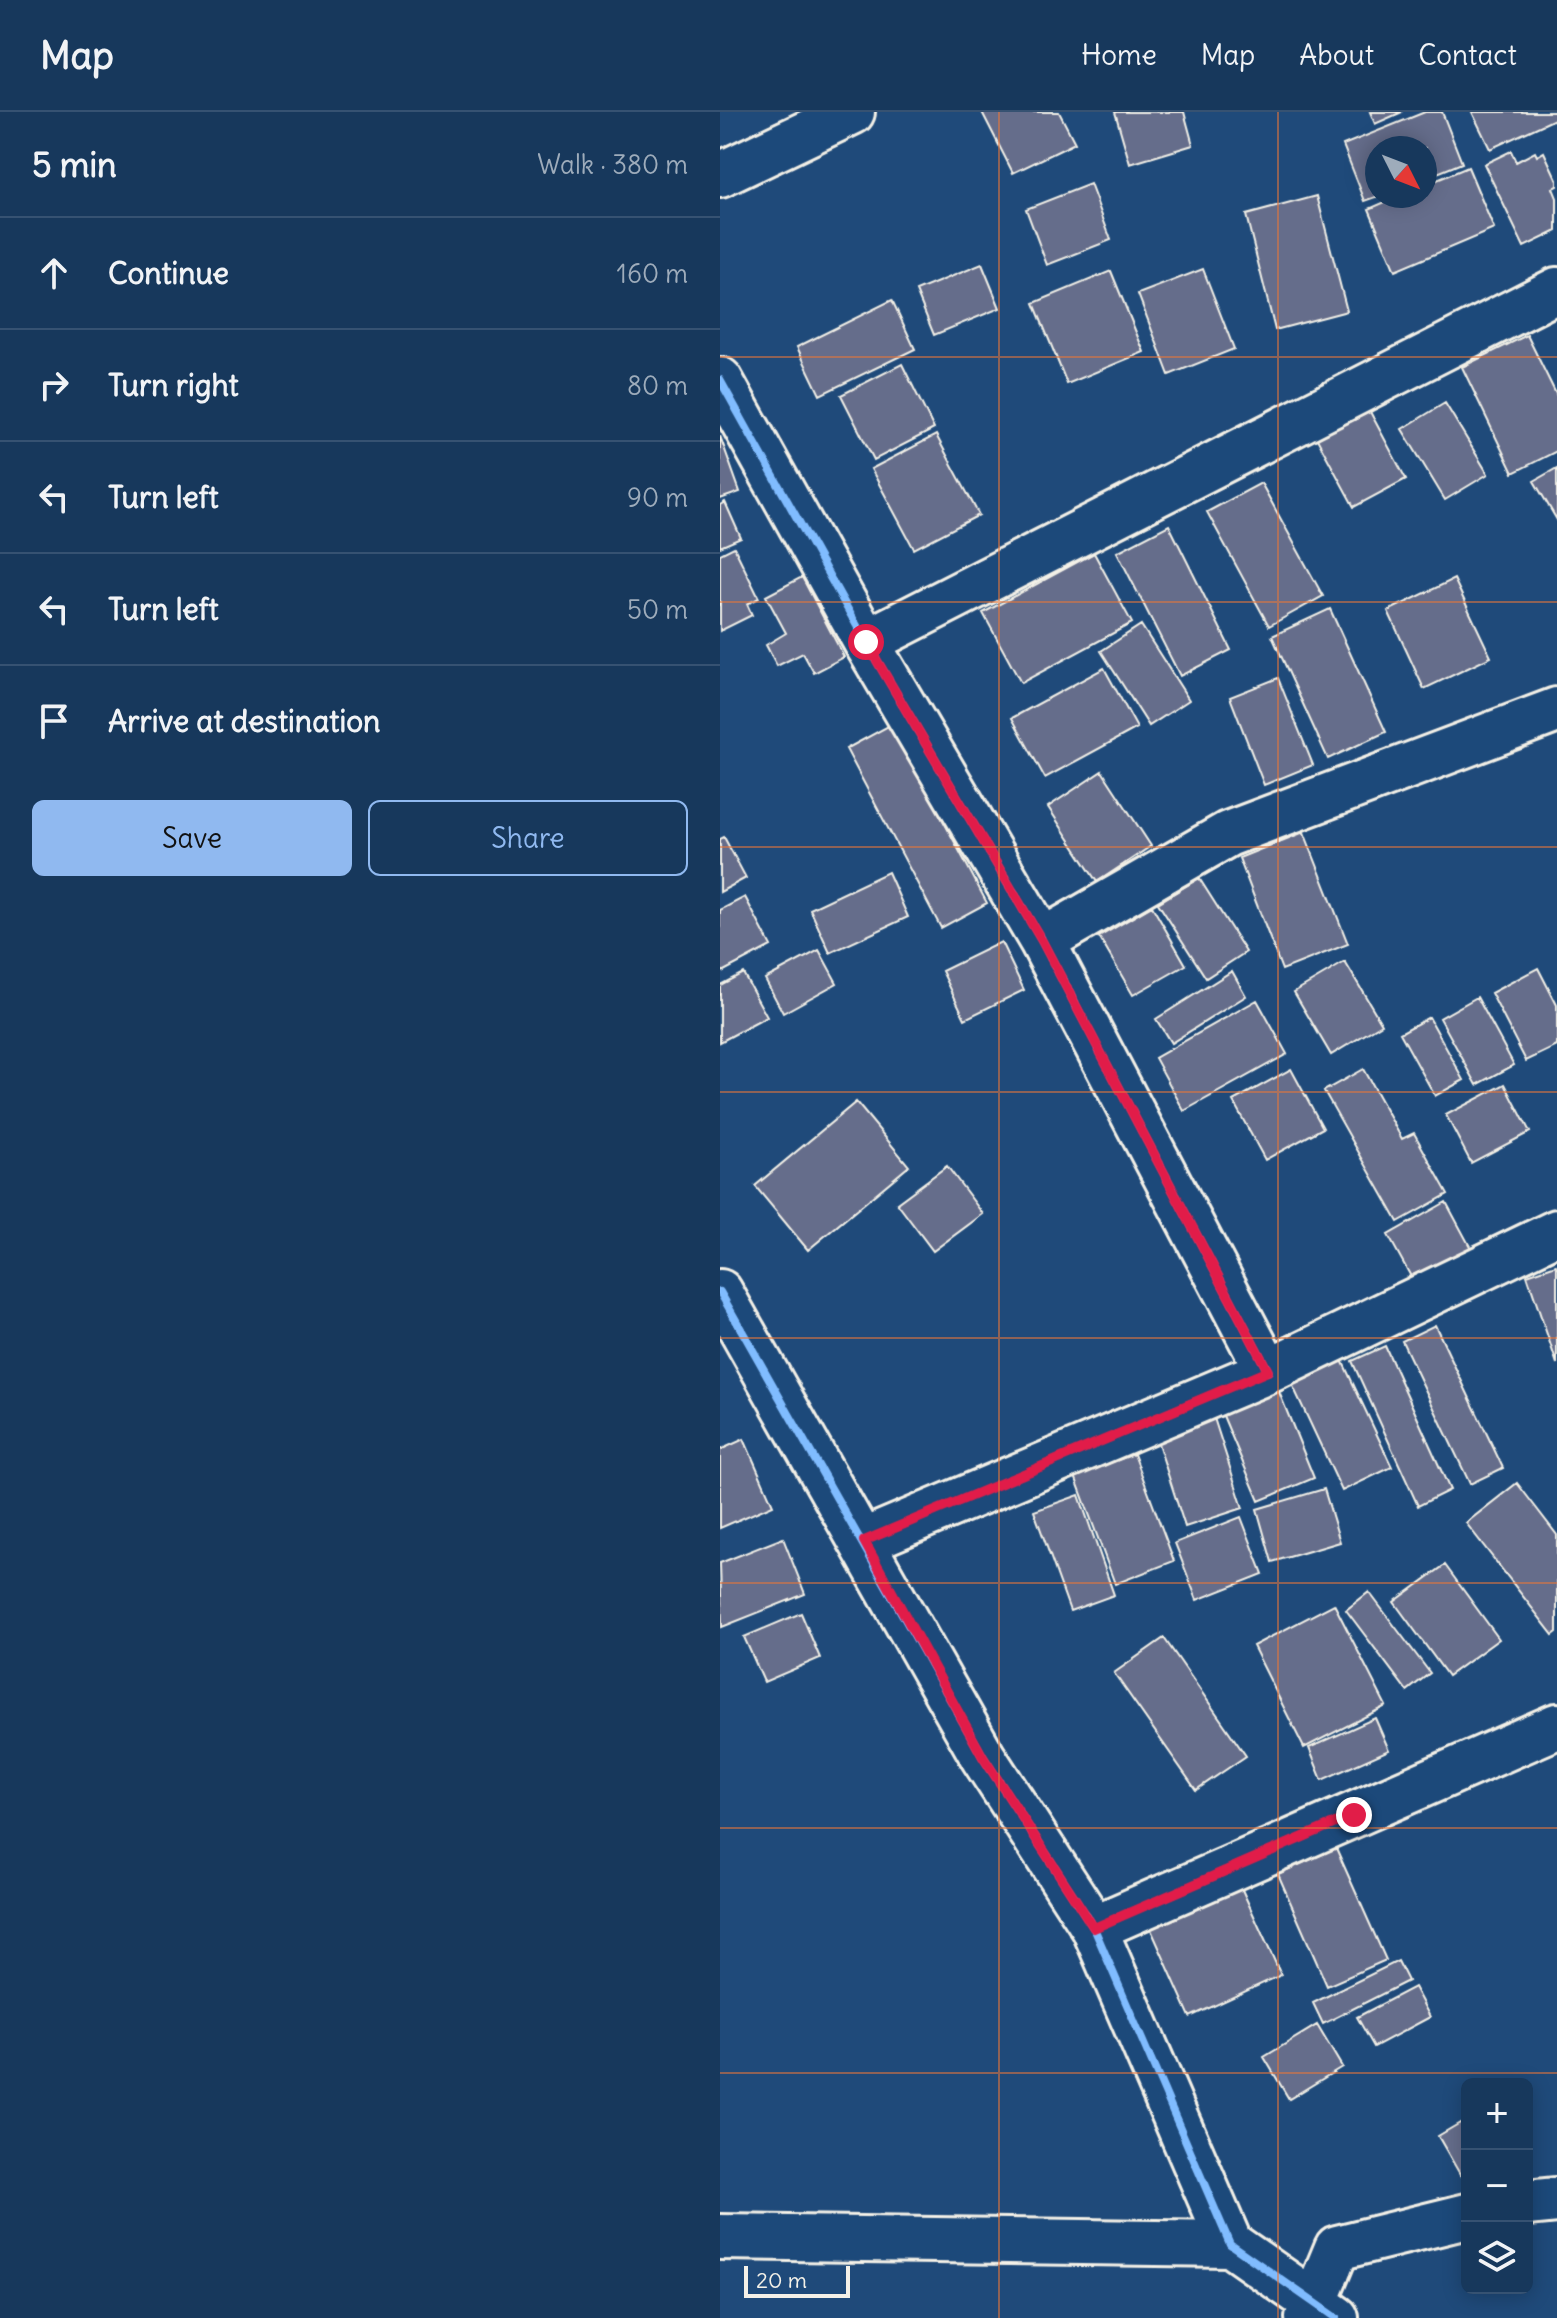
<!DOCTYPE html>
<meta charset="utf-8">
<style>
:root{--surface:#17385c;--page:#203f62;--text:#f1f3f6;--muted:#9eacbb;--line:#365272;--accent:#90b9f0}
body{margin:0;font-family:Delius,sans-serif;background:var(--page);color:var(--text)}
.controls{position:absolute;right:24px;bottom:24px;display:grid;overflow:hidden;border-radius:12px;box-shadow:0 4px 20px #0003}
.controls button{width:72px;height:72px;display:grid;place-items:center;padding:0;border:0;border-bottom:2px solid var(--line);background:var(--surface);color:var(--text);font:40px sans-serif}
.compass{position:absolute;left:645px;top:24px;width:72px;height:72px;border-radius:50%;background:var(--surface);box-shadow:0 4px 20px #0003;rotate:132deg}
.scale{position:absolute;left:24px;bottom:20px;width:106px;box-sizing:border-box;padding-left:8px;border:4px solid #f4f1e8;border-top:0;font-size:22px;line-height:28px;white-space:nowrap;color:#f4f1e8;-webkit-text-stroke:6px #1f4a7a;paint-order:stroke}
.stop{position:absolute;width:24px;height:24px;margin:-18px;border:6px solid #e11d48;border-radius:50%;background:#fff}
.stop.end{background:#e11d48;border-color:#fff;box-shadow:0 2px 8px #0008}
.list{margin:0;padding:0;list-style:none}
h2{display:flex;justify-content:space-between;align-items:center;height:104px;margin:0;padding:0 32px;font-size:34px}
h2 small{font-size:26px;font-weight:400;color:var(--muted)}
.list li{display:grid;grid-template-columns:52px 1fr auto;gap:24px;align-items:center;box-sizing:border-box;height:112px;padding:0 32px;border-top:2px solid var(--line)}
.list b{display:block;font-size:30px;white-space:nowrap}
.list em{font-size:26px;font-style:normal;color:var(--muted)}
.actions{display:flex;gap:16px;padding:24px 32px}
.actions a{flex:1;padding:18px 0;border:2px solid var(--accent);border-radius:12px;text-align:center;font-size:28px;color:var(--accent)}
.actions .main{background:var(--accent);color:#111}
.icon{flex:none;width:44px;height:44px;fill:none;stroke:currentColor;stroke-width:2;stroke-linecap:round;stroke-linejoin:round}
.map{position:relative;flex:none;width:837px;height:2206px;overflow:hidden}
header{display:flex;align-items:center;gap:48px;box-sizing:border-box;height:112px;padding:0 40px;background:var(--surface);border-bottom:2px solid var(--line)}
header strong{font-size:38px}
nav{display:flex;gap:44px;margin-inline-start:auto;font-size:28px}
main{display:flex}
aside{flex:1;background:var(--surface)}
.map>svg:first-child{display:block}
.building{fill:#656d8b;stroke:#f4f1e8;stroke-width:2}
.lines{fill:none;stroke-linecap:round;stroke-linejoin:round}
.minor-casing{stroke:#f4f1e8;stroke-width:50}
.minor{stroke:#1f4a7a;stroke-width:44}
.cycleway-casing{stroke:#1f4a7a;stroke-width:13}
.cycleway{stroke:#80bcff;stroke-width:8}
.route{stroke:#e11d48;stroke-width:10}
.grid{fill:none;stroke:#ea7738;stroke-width:2;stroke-opacity:0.55}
</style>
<header>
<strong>Map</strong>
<nav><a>Home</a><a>Map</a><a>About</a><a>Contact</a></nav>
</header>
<main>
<aside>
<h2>5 min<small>Walk · 380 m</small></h2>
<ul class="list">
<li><svg class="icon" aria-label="ahead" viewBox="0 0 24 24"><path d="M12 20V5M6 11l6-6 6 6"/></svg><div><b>Continue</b></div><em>160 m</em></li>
<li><svg class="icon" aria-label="right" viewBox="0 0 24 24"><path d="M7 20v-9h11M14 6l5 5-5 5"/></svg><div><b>Turn right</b></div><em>80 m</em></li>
<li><svg class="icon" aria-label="left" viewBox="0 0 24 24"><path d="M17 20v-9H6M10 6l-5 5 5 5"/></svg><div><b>Turn left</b></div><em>90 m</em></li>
<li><svg class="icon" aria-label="left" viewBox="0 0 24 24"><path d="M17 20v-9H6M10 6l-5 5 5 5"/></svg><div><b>Turn left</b></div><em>50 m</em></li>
<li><svg class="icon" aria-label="arrive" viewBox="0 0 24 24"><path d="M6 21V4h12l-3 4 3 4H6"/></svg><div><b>Arrive at destination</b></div></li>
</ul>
<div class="actions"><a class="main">Save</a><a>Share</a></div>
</aside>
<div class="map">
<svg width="837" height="2206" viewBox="0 0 837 2206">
<rect width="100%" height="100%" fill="#1f4a7a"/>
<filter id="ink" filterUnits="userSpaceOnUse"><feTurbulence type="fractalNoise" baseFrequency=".0125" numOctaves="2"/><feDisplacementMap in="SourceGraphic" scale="16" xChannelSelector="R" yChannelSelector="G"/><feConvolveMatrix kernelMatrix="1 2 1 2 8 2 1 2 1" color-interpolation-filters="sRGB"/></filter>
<g filter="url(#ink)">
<path class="building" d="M262,0H339L355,31L293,61Z
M395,0H464L473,33L410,52Z
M650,0H682L655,12Z
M705,0H722L742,51L705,66V36H657L659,84L645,89L623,33Z
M752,0H837V6L770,37Z
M791,39L796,50L815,40L817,44L824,40L837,68V74L833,76L837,86V119L804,135L764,52Z
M748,55L774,117L675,159L649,97L679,84H705V73Z
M370,72L391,128L327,153L306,97Z
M597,84L627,199L555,218L526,103Z
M262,152L280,196L214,223L196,179Z
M483,157L514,237L449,263L418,182Z
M391,159L424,240L347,272L314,191Z
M172,188L195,237L100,283L77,235Z
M807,223L837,284V339L793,361L742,255Z
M182,252L214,317L154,348L121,283Z
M725,291L768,362L725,388L682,317Z
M648,296L686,367L634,395L596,325Z
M216,323L259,403L194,437L151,357Z
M0,324L20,380L0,387Z
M837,356V408L814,369Z
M541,371L603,484L549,514L487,400Z
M5,390L21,426L0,435V393Z
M449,413L511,538L460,564L397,440Z
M14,435L39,486L27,492L32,503L0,519V442Z
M374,441L412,511L301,571L263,501Z
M82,465L124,545L94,561L83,541L57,554L46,533L66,521L46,484Z
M734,467L771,545L704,577L668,499Z
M610,497L666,620L608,647L552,524Z
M421,513L469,588L429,614L381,539Z
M384,556L417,616L325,666L292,606Z
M558,566L593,653L544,673L510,585Z
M172,612L267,791L221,816L126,637Z
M382,659L431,734L377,770L328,695Z
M584,720L628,832L562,858L519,746Z
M4,725L26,766L0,780V727Z
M168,760L188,805L110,841L90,797Z
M479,766L526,840L486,866L438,791Z
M25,785L51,834L0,861V798Z
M432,794L466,853L413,883L379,825Z
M281,830L304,878L245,907L222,859Z
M99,838L117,871L63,901L45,867Z
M625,850L662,912L611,943L574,880Z
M818,856L837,893V934L806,949L771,881Z
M512,859L526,884L451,931L436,907Z
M23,861L47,905L0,930V873Z
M757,885L794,953L757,973L720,906Z
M537,888L567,942L464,999L435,946Z
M709,905L744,968L715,984L680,921Z
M571,957L603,1016L545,1048L513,989Z
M643,957L682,1027L694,1021L728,1082L678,1110L604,979Z
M785,972L810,1020L751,1051L726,1003Z
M136,990L189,1054L88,1138L35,1074Z
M227,1054L263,1102L213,1139L177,1091Z
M726,1090L753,1140L695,1172L668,1123Z
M836,1153L837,1155V1252L807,1163Z
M715,1213L783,1356L750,1372L682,1229Z
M665,1234L730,1378L698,1394L632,1249Z
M621,1246L672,1355L622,1379L571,1270Z
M557,1275L594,1366L539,1389L501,1299Z
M493,1303L523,1396L465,1415L435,1322Z
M24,1327L53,1393L0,1416V1338Z
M414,1342L454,1449L395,1472L355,1364Z
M797,1371L837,1423V1520L833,1523L746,1411Z
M604,1377L620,1430L552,1450L537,1397Z
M359,1383L394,1483L350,1499L314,1399Z
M521,1405L543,1462L477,1488L455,1431Z
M63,1426L85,1482L2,1515L0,1451Z
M725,1453L779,1527L728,1564L674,1490Z
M649,1480L710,1561L687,1579L626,1498Z
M614,1492L666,1594L584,1636L533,1534Z
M81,1501L100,1546L44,1570L24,1525Z
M444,1526L526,1644L476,1678L394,1561Z
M655,1606L669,1638L602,1668L589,1636Z
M616,1736L666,1848L607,1874L558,1762Z
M519,1771L561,1863L470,1905L429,1813Z
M678,1849L688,1869L603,1912L593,1891Z
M694,1875L710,1905L654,1935L637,1905Z
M597,1913L622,1955L569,1987L544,1945Z
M747,2007V2061L741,2064L718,2024Z"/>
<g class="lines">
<defs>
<path id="minor" d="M0,63L132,0
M0,268L146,530L322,829L548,1259
M146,530L837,178
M322,829L508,722L837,598
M0,1180L263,1645L374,1816L510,2132L616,2206
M144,1429L548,1259L837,1120
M374,1816L837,1614
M807,2091L837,2088
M0,2125L510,2132
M588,2206L617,2136L747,2104"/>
</defs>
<use href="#minor" class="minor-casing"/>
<use href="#minor" class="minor"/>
<defs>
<path id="cycleway" d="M0,268L146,530L322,829L548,1259
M0,1180L263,1645L374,1816L510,2132L616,2206"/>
</defs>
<use href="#cycleway" class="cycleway-casing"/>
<use href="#cycleway" class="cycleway"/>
</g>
</g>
<g class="lines" filter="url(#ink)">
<path class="route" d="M146,530L322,829L548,1259L144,1429L263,1645L374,1816L634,1703"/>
</g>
<path class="grid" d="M279,0V2206M558,0V2206M0,245H837M0,490H837M0,735H837M0,980H837M0,1226H837M0,1471H837M0,1716H837M0,1961H837"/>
</svg>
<div class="controls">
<button>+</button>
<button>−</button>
<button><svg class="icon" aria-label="layers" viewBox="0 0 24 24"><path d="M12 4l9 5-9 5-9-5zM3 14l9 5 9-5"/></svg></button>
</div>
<svg class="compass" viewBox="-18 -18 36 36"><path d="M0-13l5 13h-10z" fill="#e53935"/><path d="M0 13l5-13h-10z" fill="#9eacbb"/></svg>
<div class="scale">20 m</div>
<div class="stop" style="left:146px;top:530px"></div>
<div class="stop end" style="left:634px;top:1703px"></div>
</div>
</main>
